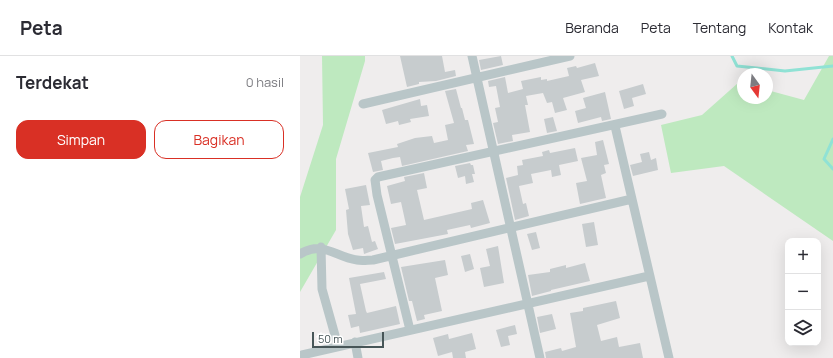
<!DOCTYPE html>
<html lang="id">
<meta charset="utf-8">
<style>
:root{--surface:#fff;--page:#f7f7f7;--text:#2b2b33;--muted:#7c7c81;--line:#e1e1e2;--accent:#d93025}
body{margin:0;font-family:Manrope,sans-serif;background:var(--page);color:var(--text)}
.controls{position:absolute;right:12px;bottom:12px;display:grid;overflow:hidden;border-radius:8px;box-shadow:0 4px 16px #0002}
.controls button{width:36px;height:36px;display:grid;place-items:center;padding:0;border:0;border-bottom:1px solid var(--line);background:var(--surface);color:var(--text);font:20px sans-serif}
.compass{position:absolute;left:437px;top:12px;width:36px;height:36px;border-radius:50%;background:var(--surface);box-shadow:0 4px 16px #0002;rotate:165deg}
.scale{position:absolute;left:12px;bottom:10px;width:72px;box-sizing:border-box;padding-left:4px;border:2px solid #475658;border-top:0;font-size:11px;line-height:14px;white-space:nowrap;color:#475658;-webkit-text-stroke:3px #fff;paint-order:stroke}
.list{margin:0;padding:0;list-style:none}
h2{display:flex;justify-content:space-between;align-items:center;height:52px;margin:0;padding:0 16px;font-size:17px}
h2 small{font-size:13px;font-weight:400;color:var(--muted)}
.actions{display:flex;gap:8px;padding:12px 16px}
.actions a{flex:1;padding:9px 0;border:1px solid var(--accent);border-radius:12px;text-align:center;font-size:14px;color:var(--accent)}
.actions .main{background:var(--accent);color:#fff}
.icon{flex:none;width:22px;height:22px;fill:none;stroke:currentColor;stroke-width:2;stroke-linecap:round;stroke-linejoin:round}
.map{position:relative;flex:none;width:533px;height:302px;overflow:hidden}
header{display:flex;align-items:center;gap:24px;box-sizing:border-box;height:56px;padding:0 20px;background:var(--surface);border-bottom:1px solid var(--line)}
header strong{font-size:19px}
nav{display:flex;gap:22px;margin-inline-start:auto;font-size:14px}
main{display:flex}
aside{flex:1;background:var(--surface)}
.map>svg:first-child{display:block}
.green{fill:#bee9bf}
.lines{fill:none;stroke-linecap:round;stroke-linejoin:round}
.stream{stroke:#90e2d5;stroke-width:3}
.building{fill:#c7ccce}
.minor{stroke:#b9c6c8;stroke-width:9}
</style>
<header>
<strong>Peta</strong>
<nav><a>Beranda</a><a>Peta</a><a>Tentang</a><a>Kontak</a></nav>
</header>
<main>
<aside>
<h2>Terdekat<small>0 hasil</small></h2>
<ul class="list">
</ul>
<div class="actions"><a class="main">Simpan</a><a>Bagikan</a></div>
</aside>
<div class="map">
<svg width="533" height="302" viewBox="0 0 533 302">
<rect width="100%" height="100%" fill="#efeded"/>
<path class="green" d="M22,0H65V5L36,103V174L0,236V141L23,69Z
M529,0H533V185L424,110L371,117L361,69L402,59L438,27L443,28V42H467V34L504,44Z"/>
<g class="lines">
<path class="stream" d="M432,0L437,10L485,15L533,10
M533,83L524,103L533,113"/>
</g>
<path class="building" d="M100,0H142L145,16L155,14L156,20L136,25L119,26V28L107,31Z
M201,0L203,9L181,14L179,4Z
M295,7L299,20L281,24L285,36L263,42L267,54L255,57L252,46L247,47L243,37L226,40L228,49H225L230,76L212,79L213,85L198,88L193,67L198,66L195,52L200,51L196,30L189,31L188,25L205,21L208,37L223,33L221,25L241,21V24L247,23V25L269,20L267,12L276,10L277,12Z
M343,28L346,38L332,42L334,50L324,53L319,35Z
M156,33L161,52H162L165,64H168L174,88L166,89L168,95L102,110L100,101L93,102L81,105L83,114L73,116L68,97L98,91L97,88L115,82L132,80L134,87L148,84L145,69L154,67L145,35Z
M305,36L311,63L302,65L301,61L278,67L275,55L286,52L283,42Z
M120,43L121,50L127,49L129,60L110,63L111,66L99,69L98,65L86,68L82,54Z
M253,61L257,75L247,77L244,63Z
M303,84L309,108L304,109L306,117L301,119L306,142L280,148L276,127L287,125L281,102L297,99L295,86Z
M275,92L278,105L259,109L261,119L252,121L251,114L231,118L233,127L219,130L223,148L226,147L229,160L215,164L206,122L218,119L217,110L223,109L222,104L243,100L242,96L249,94L250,97Z
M349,96L351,104L356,102L358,114L333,120L330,109L342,106L340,98Z
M170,107L171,109H173L175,118H172L174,126L166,128L165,120L158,122L155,110Z
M124,117L127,132L117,134L124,164L172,153L171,147L183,144L190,167L171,172L170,169L147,174L148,178L95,188L91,172L106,169L101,146L91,148L87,130L105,125L104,121Z
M66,129L70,149L61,150L64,171L68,170L72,186L75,185L78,193L64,198L63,192L53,194L48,178L46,154L49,153L45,133Z
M294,166L298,189L286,191L282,168Z
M236,176L240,192L232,194L227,178Z
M198,190L204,227L184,231L180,212L190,210L186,193Z
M170,198L174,213L165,216L161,200Z
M145,204L148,219L135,222L142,255L124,259L125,263L117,265L112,245H109L101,211Z
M285,207L290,225L251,234V235L232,240L228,219L250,216V213L266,209V212Z
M84,216L86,223L60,228L66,255L67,257L96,250L100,268L60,277L59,270L51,272L48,259L56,258L49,222Z
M316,245L320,262L297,269L301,285L317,281L319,291L340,287L343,302H246L245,296L261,292L262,295L276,291L270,257L283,255V252Z
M252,258L256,273L240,277L237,261Z
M215,269L217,278L208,280L210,289L201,291L196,274Z
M172,277L176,293L165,296L166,302H153L152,296L138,300L133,282L148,278L149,283Z"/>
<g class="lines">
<path class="minor" d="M172,0L240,302
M63,48L270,0
M315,70L369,302
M21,191L22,233L38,290
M0,198C24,184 34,201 57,204C62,205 68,204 73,204L332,143
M110,274L77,139L75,124L78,121L362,58
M55,286L58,302
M2,299L349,220"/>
</g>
</svg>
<div class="controls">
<button>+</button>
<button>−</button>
<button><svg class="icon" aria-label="layers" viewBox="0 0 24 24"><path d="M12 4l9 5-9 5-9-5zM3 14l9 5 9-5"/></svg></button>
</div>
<svg class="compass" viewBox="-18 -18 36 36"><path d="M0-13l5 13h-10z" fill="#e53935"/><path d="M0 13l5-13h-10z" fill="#7c7c81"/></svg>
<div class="scale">50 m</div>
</div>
</main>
